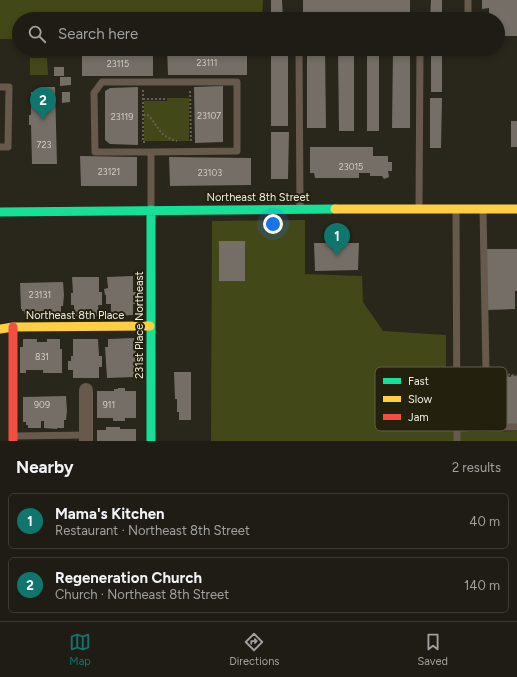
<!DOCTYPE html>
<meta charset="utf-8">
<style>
:root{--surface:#1f1c15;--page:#2c2922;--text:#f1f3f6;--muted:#a1a1a0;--line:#3c3a34;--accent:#0f766e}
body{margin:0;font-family:Figtree,sans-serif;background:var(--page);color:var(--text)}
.you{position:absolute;left:273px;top:224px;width:14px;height:14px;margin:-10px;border:3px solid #fff;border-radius:50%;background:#1a73e8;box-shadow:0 0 0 6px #1a73e833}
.badge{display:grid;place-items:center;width:26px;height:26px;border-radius:50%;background:var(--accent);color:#fff;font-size:13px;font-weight:700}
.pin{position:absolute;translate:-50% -33px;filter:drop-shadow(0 1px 2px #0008)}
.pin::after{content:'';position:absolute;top:21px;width:14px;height:12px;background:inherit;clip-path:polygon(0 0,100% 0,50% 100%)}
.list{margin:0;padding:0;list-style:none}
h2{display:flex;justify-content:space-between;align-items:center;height:52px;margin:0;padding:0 16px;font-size:17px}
h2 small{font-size:13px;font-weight:400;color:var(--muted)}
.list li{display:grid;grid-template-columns:26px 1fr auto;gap:12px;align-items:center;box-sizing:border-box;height:56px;margin:0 8px 8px;padding:0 8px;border:1px solid var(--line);border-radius:6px}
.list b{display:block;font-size:15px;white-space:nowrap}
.list p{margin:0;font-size:13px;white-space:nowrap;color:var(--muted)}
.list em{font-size:13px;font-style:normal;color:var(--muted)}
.icon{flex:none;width:22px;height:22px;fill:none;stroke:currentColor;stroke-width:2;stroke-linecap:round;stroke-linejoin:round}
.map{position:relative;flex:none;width:517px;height:441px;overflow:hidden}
.search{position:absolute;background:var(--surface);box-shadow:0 2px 6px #0003;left:12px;right:12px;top:12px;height:44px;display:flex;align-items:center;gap:10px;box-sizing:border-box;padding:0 14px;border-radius:22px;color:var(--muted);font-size:15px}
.sheet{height:180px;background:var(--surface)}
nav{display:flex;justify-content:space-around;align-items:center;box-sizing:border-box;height:56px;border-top:1px solid var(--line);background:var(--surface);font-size:11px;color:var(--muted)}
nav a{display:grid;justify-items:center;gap:2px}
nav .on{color:var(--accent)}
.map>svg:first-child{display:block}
.green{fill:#434818}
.building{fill:#746e67}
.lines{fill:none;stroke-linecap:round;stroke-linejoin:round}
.path{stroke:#685f54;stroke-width:2;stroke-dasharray:2 2;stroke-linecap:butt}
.lane{stroke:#67594c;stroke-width:7}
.street{stroke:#67594c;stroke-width:14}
.fast{stroke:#16e098;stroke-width:9}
.slow{stroke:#ffcf43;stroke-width:9}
.jam{stroke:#f24e42;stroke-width:9}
.labels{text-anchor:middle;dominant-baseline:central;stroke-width:4;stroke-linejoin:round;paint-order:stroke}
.number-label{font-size:9px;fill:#d1cdc2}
.street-label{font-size:11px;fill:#f0ede1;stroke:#24200e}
.key{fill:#24200e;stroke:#615e4d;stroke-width:1}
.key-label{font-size:11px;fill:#f0ede1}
</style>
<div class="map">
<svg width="517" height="441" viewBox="0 0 517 441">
<rect width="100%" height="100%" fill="#29261c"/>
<path class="green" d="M0,0H263L262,19H19V39H0Z
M30,58H47L48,75H30Z
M167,98H189V141H144V101H167Z
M305,220V274L362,276L363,302L383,331L446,335V427L470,432L517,431V441H211L212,221Z"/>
<path class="building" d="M271,0H282L283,19H271Z
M303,0H410V19H303Z
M431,0H442V19H430Z
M482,0H517V36H498V19H489V8L482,9Z
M82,49H153V76H82Z
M167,49H247V75H168Z
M271,49H288V126H271Z
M307,49H325L326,128H307Z
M338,49H354V131H339Z
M367,49H379V131H367Z
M393,49L410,50V128H392Z
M431,49H442V92H431Z
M54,67H64V76H54Z
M60,77H71V85L60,86Z
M223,86V142L195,143L194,87Z
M41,87H55L57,164H32L31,125H29V115H31V92H41Z
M138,87V145L110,144L105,140V91L110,88Z
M62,92H70V102L62,103Z
M430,98H442L441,148H430Z
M511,121H517V147H511Z
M271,132H289L288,179H271Z
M310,147H373V156H388V162H392V171H388L389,177L384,179L382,176H370V173H359V178H315L314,173H310Z
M80,156L137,157V186H81Z
M169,157L251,158V185L170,186Z
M219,241H245V281H219Z
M314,243H359L358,270L315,271Z
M486,249H517V291H515V309L487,310Z
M133,276V292H136V304H133V315L111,316V304H106V295H105L104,289L108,288L107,277Z
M72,277H99V292H102V305H98L99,316H74V305H71V293H73Z
M63,282L64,295L63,306H61V314H48V313L25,315L24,311H22V309H21L20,283Z
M134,338V347H136V362H134V377L107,378L105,347H108V339Z
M23,339H37V342H47V339H60V349H62V373H43V370H26V373H20V347H23Z
M73,339H98L99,356H102V367H99V378H73V370H68V361H71V356H73Z
M174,372H191V420H179V412H177V399H175Z
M492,374L502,377L503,375L511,377V375L517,376V424H492L489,413V387Z
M118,388H125V391H136V418H125V421H113V418H97V391H114V389H118Z
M66,396L67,411L66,420H64V428H57V429L44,428V421H41V428H28V425H26V422H23V397Z
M106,427H120V429H136V441H97V430H106Z"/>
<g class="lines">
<path class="path" d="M143,90V142H145
M190,91L191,143
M143,99H166
M143,115H148C159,127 160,137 177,141
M500,373L517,376"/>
<path class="lane" d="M468,0V19
M299,49L300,209
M0,87H9L8,147H0
M151,152L237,151V82H102L94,93L95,152H151V209
M419,209L420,49
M456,209L457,441
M483,209L487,427H517
M14,436L86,435"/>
<path class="street" d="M86,441V390"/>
<path class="fast" d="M151,210V441
M0,212L335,209"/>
<path class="slow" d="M335,209H517
M0,329L13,327L150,326"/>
<path class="jam" d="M13,327V441"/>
</g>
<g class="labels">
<g class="number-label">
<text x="207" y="62">23111</text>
<text x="118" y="63">23115</text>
<text x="209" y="115">23107</text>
<text x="122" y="116">23119</text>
<text x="44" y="144">723</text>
<text x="351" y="166">23015</text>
<text x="109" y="171">23121</text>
<text x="210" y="172">23103</text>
<text x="40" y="294">23131</text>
<text x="42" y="356">831</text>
<text x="42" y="404">909</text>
<text x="109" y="404">911</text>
</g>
<g class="street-label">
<text x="258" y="197">Northeast 8th Street</text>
<text x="75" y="315">Northeast 8th Place</text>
<text transform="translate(139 325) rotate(-90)">231st Place Northeast</text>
</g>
</g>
<rect x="375" y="367" width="132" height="64" rx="6" class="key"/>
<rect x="383" y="378" width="18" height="6" fill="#16e098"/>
<rect x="383" y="396" width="18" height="6" fill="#ffcf43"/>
<rect x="383" y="414" width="18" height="6" fill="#f24e42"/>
<g class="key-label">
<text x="408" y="385">Fast</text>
<text x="408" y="403">Slow</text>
<text x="408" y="421">Jam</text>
</g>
</svg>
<div class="you"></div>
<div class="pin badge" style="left:337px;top:256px">1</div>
<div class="pin badge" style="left:43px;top:120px">2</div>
<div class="search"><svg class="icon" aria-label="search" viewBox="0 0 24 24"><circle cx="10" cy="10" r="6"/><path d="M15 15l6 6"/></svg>Search here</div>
</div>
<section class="sheet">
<h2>Nearby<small>2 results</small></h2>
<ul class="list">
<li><span class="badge">1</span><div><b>Mama's Kitchen</b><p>Restaurant · Northeast 8th Street</p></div><em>40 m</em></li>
<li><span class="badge">2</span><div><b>Regeneration Church</b><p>Church · Northeast 8th Street</p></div><em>140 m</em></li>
</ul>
</section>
<nav>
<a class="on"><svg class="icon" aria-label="map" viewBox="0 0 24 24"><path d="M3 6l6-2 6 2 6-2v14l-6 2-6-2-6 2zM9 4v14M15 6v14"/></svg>Map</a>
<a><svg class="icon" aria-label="directions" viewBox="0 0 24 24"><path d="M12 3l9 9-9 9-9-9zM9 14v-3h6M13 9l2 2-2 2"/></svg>Directions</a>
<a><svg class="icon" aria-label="saved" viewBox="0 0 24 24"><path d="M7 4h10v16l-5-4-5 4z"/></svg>Saved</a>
</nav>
